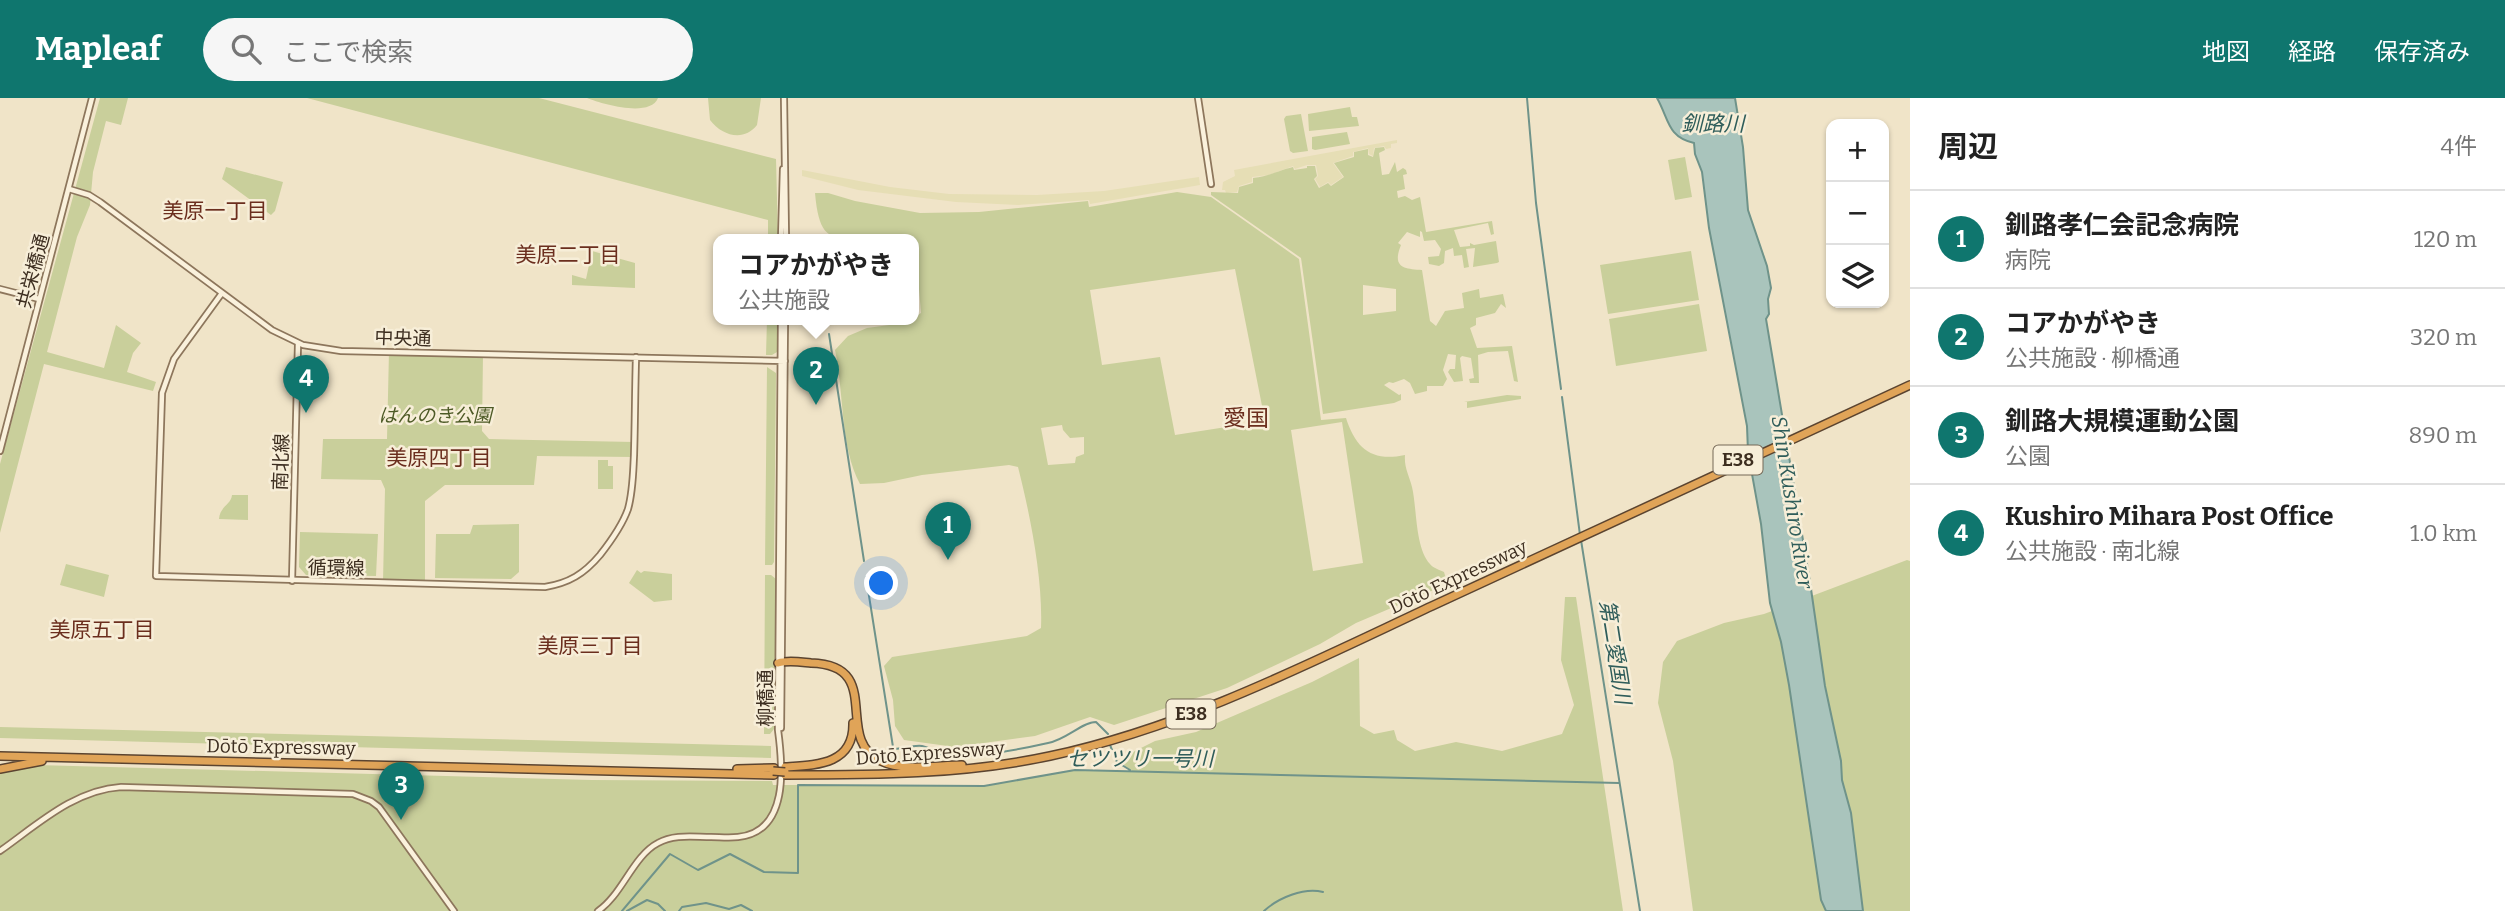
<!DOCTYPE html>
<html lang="ja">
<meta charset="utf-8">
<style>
:root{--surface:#fff;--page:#f6f6f6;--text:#222;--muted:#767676;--line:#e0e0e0;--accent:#0f766e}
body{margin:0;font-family:Bitter,"Noto Sans JP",serif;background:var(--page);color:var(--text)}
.controls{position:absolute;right:21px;top:21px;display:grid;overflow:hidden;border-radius:14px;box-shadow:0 2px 5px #0004}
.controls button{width:63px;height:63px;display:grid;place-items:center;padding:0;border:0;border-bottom:2px solid var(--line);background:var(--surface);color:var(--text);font:35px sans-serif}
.you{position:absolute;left:882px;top:486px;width:24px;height:24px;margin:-18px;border:5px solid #fff;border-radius:50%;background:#1a73e8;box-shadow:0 0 0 10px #1a73e833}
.badge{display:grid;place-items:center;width:46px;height:46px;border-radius:50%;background:var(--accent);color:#fff;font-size:23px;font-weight:700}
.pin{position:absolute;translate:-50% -58px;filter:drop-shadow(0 2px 4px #0008)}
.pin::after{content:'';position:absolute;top:37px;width:24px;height:21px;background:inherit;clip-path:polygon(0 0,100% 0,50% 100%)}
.popup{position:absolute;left:713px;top:136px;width:206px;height:91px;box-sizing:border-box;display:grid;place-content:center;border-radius:14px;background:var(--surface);filter:drop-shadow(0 2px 5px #0005);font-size:23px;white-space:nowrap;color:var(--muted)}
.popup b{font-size:26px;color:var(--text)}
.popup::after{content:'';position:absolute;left:50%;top:100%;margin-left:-14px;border:14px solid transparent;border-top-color:var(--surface)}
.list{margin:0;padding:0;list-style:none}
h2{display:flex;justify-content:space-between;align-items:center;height:91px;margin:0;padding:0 28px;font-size:30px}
h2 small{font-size:23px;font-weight:400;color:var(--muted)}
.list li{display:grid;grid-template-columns:46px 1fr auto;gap:21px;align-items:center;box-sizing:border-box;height:98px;padding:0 28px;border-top:2px solid var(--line)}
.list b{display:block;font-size:26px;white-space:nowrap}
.list p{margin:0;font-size:23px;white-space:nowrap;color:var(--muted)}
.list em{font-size:23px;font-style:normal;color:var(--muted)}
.icon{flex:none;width:38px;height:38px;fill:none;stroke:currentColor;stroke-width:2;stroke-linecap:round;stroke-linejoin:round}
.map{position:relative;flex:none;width:1910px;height:813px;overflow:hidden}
header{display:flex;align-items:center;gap:42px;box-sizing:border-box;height:98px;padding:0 35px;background:var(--accent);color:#fff}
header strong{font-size:33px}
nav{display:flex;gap:38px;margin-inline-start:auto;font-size:24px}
.search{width:490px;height:63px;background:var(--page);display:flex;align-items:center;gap:18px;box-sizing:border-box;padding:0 24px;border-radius:38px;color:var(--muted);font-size:26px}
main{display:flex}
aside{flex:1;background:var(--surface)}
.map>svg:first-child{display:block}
.farmland{fill:#e6deb5}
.green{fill:#c9cf9b;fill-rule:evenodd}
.water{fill:#a9c4bc;stroke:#6f938a;stroke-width:2}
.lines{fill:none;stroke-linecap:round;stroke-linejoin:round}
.stream{stroke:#6f938a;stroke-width:2}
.minor-casing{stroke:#8d765c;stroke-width:8}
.highway-casing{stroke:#5b4430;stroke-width:10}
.minor{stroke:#faf1dc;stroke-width:4.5}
.highway{stroke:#e0a458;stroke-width:7}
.highway-bridge-casing{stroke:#5b4430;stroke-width:10;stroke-linecap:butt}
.highway-bridge{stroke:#e0a458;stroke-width:7}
.labels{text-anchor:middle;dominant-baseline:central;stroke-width:5;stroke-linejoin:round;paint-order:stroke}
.shield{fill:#f7eed8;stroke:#756857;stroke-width:2}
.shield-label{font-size:18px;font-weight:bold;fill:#3d2e20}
.street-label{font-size:19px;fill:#3d2e20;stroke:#f7eed8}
.park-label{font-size:19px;font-style:italic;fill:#4d5a26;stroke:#f7eed8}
.water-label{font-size:21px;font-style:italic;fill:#2f5d5a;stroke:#f7eed8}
.neighbourhood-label{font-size:21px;fill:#6b2e1e;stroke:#f7eed8}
.quarter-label{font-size:23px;fill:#6b2e1e;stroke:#f7eed8}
</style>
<header>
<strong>Mapleaf</strong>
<div class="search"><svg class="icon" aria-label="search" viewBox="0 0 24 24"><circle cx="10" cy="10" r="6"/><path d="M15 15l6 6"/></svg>ここで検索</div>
<nav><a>地図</a><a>経路</a><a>保存済み</a></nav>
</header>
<main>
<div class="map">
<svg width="1910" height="813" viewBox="0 0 1910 813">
<rect width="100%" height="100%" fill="#f0e4c8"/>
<path class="farmland" d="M1397,42V45L1391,46V50L1386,51L1384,48L1374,50L1373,58L1369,56L1368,50L1353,54V58L1333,65L1343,79L1331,87L1328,84L1320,89L1315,81L1318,78L1316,67H1307L1295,71L1293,68L1269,77L1252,79V84L1239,88L1237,94L1226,95L1225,92H1222L1223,84L1235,78L1234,72Z
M802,72L890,89L949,96L1037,97L1104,93L1199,79L1200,87L1090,106L1089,102L1018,107L956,104L858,92L802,78Z"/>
<path class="green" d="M100,0H128L121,27L106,23L93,74L90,107L77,139L47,254L104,270L116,227L141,245L133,255L127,274L156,284L153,293L44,266L0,435V366Z
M307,0H539L776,61L778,141H768V122Z
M587,0H658C650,20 602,6 587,0Z
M708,0H761L757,27C744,44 722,38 710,22Z
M1350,9L1352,19H1357L1359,28L1309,33L1308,16Z
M1301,16L1308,53L1293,55L1290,53L1284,21L1286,18Z
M1347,34L1350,46L1315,52L1312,51V39Z
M1384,49L1385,52L1379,55L1382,77L1389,76L1395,64L1397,74L1403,70L1406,72L1407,76L1403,77L1405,91L1397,93L1398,100L1405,98L1412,102L1420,99L1426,134L1492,123L1494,136L1491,137L1488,125L1454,132L1460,149L1470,148V145L1474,147L1496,143L1499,164L1497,165L1473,169L1475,150L1466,151L1469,169L1464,170L1462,157L1454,158L1453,150L1445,153L1444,165L1439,168L1429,166L1428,159L1439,158L1441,151L1435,142L1424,143L1422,134L1420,133V139L1407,134L1398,145L1401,147C1392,169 1403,171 1422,172L1430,223L1436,228L1445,213L1464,210L1462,195L1479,191L1480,200L1503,196L1506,210L1501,206L1495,215L1476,220V227L1470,230L1477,250L1512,248L1518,284L1514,283L1508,253L1488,254L1478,257L1479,285H1470L1469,281L1474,280L1471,260L1462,258L1460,260L1463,283L1454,284L1448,274L1450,271H1455L1456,257L1448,256L1443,272L1447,281L1443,288H1427V293L1415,296L1410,285L1404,281L1393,285L1389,284L1384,287L1399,297L1401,296V302L1394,305L1323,316L1301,160L1211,97V94L1238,95L1239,89L1253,85V80C1270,78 1277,73 1293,69L1294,72L1307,70V68H1315L1317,78L1314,81L1319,90L1328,85L1331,88L1344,79L1334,65L1354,59V54L1368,51V57L1373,59L1375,50ZM1363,187L1396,191V213L1363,217Z
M1685,59L1692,99L1675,102L1668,62Z
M226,69L283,84L275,113L271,117L222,81Z
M1177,94L1211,99L1299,161L1321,322L1346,320C1356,351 1372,364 1405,357C1404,370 1409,377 1412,389C1417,410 1415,450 1430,466C1433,470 1440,472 1444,474L1446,481L1436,491L1356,525L1320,546L1227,590L1114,627L1090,619L1035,638L955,649L904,642L895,628L893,602L884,568L892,559L1027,538L1041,530C1043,481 1030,416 1018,369L1009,367L922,377L884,385L860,386C840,349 844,293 835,252L848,238L867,230L904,225L921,215L917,167L914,161V141C903,141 892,139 881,139C836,138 820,152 815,95H828L855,103L920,115L979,114L1088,103L1089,109ZM1235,171L1265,323L1175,337L1160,259L1102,267L1090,192ZM1342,324L1363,465L1313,473L1291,332ZM1062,327L1063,332L1070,340L1084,339V356L1076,359L1075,365L1048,367L1041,330Z
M592,153L635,165V190L572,187V177L586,181Z
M1691,153L1699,202L1608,216L1600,167Z
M1699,206L1707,253L1616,268L1609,221Z
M767,221H777V254L772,257H766Z
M389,253L483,256L482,333L489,341L634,344V359L537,358L534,387H445L425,403V486L383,484L385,391L381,382L321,381L323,341H387Z
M767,269L776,275L774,464L772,467H765Z
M1507,297L1521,298V301L1467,310V304H1464Z
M598,362H608V368H613V391H598Z
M232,397H248V422L219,421C220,408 231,407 232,397Z
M519,426V474L511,481L435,480L436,436H470L473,427Z
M300,434L378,436L376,478L306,477L299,469Z
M1907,462L1910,463V813H1693L1673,663L1658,605L1663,564L1677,543L1724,525L1764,516Z
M66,466L109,477L104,499L60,487Z
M637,472L641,475L644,473L672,476V502L654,504L629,485Z
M765,477H771L776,481L774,631L770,636H764Z
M1565,499H1576L1623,813H0V666L592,682L772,683L773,687H798L984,688L1075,672L1132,673L1120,664L1129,656L1155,643L1196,634L1312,584L1359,560L1360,628L1374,636L1394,632L1397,642L1415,653L1456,644L1502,653L1562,636L1574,607L1561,562Z
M0,629L771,648V660L0,640Z"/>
<path class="water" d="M1657,0H1735L1743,49L1748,112L1767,168L1771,190L1768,201L1769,216L1766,221L1810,484L1825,588L1841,663L1842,682L1851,715L1863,813H1826L1821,802L1789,587L1781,544L1770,505L1761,426L1748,354L1747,328L1709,130L1702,74L1695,56L1694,45C1667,39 1669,21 1657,0Z"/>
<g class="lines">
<path class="stream" d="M1527,0L1536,105L1561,291
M829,236L864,463
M1562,299L1580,437
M1581,442L1640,813
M866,479L893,649L895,651C904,650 914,647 922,648C933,650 940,659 952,659C983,658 1017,652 1048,645C1066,642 1082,624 1096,624L1108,636
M1110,647L1117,664L1130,672
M622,813L670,756L698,772L730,756L764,774L798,775V687L984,688L1075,672L1619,685
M627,813L647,802L658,806L665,813
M679,813L682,809L706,805L729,811L741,807L752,813
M1264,813C1278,800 1304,789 1323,794"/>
<defs>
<path id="minor" d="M784,0L786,141
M1198,0L1211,86
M69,91L89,97L100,104L272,232L303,247L341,253L785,263
M781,141L783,71
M0,191L39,201
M222,195L174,261L162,295L156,478L545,489C569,485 584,476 600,457C611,443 622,428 628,411C633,393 633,376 634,357C635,325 635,292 636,259
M0,353L92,0
M292,483L298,246
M781,630L785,221
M0,753C37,727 74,692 121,689L353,696L371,703L379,709L454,813
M598,813C622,797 633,758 658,745C674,736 693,739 711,739C719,739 729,740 738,739C789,734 783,669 778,632L781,221"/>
<path id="highway" d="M778,565C788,562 800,564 811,565C886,567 832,641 881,663C904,674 938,667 962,667
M0,658L774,677
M785,669C816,667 854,667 853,625
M0,671L42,663
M737,671L774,670
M785,677C874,677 962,677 1050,658C1185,629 1308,566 1432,508C1592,435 1751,361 1910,287"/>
</defs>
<use href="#minor" class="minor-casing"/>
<use href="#highway" class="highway-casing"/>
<use href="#minor" class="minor"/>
<use href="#highway" class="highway"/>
<defs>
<path id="highway-bridge" d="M773,673L785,674"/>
</defs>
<use href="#highway-bridge" class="highway-bridge-casing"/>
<use href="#highway-bridge" class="highway-bridge"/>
</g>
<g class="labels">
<g class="shield">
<rect x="1713.5" y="347.5" width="49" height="29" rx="5"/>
<rect x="1166.5" y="601.5" width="49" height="29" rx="5"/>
</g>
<g class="shield-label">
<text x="1738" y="362">E38</text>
<text x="1191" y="616">E38</text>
</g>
<g class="street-label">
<text transform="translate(33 173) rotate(-75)">共栄橋通</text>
<text transform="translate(403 240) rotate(2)">中央通</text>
<text transform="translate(281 364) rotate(-88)">南北線</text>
<text transform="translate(336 470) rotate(1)">循環線</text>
<text transform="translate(1458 479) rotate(-25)">Dōtō Expressway</text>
<text transform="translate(765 600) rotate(-90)">柳橋通</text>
<text transform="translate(281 649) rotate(1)">Dōtō Expressway</text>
<text transform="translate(930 655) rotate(-4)">Dōtō Expressway</text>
</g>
<g class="park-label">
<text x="435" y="317">はんのき公園</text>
</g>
<g class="water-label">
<text x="1713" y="26">釧路川</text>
<text transform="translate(1792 404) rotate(81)">Shin Kushiro River</text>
<text transform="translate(1615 554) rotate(81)">第二愛国川</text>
<text x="1140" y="661">セツツリ一号川</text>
</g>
<g class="neighbourhood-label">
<text x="215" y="113">美原一丁目</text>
<text x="568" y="157">美原二丁目</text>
<text x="439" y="360">美原四丁目</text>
<text x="102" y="532">美原五丁目</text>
<text x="590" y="548">美原三丁目</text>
</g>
<g class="quarter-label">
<text x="1246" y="320">愛国</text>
</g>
</g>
</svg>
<div class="controls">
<button>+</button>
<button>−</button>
<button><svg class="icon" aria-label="layers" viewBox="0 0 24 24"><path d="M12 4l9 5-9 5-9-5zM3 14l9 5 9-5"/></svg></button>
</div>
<div class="you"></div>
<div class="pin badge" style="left:948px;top:462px">1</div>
<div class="pin badge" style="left:816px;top:307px">2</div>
<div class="popup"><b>コアかがやき</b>公共施設</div>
<div class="pin badge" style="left:401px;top:722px">3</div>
<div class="pin badge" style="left:306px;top:315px">4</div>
</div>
<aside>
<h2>周辺<small>4件</small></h2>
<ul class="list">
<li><span class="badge">1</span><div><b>釧路孝仁会記念病院</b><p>病院</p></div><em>120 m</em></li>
<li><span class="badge">2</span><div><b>コアかがやき</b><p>公共施設 · 柳橋通</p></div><em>320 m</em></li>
<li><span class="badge">3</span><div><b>釧路大規模運動公園</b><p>公園</p></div><em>890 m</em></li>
<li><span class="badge">4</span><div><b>Kushiro Mihara Post Office</b><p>公共施設 · 南北線</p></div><em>1.0 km</em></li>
</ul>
</aside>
</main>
